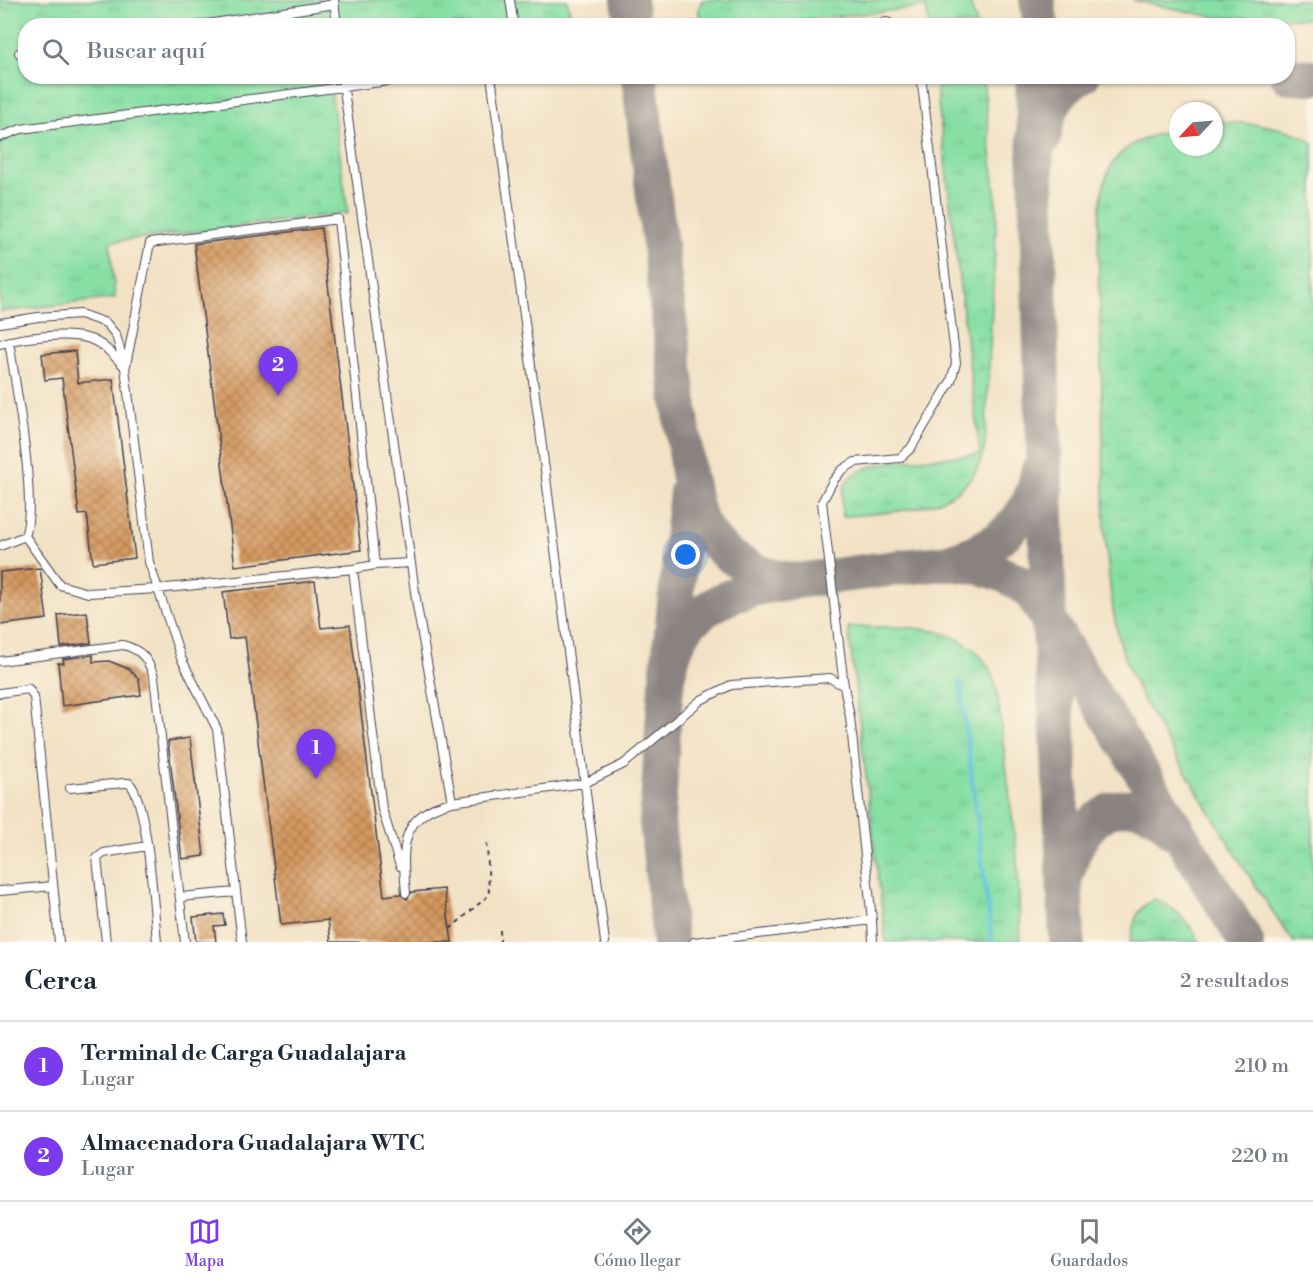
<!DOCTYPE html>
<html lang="es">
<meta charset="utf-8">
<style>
:root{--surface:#fff;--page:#f2f2f3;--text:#1f2937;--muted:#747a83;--line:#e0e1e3;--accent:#7c3aed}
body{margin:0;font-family:"Libre Bodoni",serif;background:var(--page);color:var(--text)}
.compass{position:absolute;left:1169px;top:102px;width:54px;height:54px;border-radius:50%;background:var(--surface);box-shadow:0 2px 4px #0004;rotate:244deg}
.you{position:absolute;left:686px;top:555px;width:21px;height:21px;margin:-15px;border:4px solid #fff;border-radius:50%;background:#1a73e8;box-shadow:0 0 0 9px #1a73e833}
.badge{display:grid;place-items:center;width:39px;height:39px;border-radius:50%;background:var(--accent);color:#fff;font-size:20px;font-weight:700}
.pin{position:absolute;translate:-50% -50px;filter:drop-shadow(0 2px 3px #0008)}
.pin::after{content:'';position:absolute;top:32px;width:21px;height:18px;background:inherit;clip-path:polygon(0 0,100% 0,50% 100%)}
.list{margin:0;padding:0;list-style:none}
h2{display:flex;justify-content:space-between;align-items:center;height:78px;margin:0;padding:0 24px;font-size:26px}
h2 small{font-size:20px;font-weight:400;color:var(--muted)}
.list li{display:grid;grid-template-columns:39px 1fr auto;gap:18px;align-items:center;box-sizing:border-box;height:90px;padding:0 24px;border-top:2px solid var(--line)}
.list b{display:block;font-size:22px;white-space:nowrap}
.list p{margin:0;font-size:20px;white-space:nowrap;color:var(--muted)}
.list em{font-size:20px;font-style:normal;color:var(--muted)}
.icon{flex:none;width:33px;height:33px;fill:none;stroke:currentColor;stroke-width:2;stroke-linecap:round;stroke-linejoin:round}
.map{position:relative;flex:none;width:1313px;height:942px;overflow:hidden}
.search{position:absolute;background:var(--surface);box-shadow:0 2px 4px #0004;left:18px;right:18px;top:18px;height:66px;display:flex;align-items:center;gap:15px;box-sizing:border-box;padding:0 21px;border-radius:24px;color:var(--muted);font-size:22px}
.sheet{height:258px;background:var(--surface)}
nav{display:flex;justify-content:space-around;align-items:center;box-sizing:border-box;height:84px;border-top:2px solid var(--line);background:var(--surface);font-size:16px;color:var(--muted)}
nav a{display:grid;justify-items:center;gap:3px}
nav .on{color:var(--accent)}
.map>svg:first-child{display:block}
.grass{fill:url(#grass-tufts);stroke:#548070;stroke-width:1.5}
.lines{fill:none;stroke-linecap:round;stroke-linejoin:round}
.stream{stroke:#66c3e4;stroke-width:4}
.taxiway{stroke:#8a8280;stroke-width:36}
.building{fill:url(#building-cross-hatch)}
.service-casing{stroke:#413f50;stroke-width:10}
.path{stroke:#413f50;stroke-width:2;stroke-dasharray:4.5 4.5;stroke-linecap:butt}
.service{stroke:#fff;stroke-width:8}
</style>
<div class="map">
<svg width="1313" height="942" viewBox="0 0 1313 942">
<defs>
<pattern id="grass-tufts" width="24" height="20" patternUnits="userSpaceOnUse" patternTransform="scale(1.5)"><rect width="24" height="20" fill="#87dfa4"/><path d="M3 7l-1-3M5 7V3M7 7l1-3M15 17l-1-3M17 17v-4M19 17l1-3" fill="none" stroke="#74bf8e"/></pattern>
<pattern id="building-cross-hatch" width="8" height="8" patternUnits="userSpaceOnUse" patternTransform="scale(1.5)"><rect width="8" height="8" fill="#d5995f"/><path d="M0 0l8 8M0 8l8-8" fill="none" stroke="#ac7c50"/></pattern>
</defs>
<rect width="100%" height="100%" fill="#fcf5e5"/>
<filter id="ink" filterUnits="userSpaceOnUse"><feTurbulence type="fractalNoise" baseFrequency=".0167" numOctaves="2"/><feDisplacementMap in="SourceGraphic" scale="12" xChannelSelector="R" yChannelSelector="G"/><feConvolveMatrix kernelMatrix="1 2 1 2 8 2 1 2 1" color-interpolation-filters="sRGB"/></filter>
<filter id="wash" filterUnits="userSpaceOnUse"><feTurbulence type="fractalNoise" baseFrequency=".008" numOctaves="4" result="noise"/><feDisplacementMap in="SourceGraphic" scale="24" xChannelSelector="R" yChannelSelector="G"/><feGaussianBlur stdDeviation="1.35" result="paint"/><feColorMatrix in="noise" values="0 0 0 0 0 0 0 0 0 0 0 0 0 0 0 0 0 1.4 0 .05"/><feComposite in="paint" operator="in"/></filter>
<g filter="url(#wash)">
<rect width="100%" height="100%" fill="#f2e2c5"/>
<path class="grass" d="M0,0H567L573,25L26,26V76L329,77L348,213L110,242L115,298L0,312Z
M702,0H969L977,25H929L926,7L756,25H699V8Z
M1132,0H1313V19L1214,17Z
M935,77H983L997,210L985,446C971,514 900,510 842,517C842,504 840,491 848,480C867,456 950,459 980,454Z
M1227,122C1258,125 1288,125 1313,143V942H1294C1257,892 1226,838 1193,784C1170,745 1143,706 1127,664C1111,622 1109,577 1105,533C1103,459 1102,384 1100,309C1099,272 1094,206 1108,173C1120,143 1150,135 1178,129V147H1214V123Z
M848,627C895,627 958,620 988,666C993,673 995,684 997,692L1017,856L1021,942H886Z
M1155,899C1176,907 1189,923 1200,942H1130C1134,922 1135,908 1155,899Z"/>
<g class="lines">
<path class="stream" d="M960,681L992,942"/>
<path class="taxiway" d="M629,0L633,26
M1037,0L1041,26
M639,76L688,473C691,485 693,498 696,510C710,552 751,574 790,580
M1033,76L1049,622L1058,733L1067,942
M1288,76L1313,77
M1043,139C1047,111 1056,90 1082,76
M948,562C994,549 1030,523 1038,472
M668,673C673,654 678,634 693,620C732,584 786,583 835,576C871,571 908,566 944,563C978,565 1005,570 1031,592L1246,942
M1068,870C1080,815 1131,781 1174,832
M670,942L657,822L665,697L687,492"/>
</g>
<g id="blocks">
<path class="building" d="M321,228L361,550L235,566L194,244Z
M75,351L78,383L113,379L135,558L93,563L87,514L79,515L62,378L45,380L42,354Z
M40,568L47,619L0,625V572Z
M315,581L321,628L350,625L384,896L400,894L407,899L412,892L444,889L452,942H331L328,920L281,925L245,637L229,639L223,592Z
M87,612L91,643L61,647L58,615Z
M93,655V662L109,661L129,669L139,679L141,695L62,706L58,663H64L63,659Z
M190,738L204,856L182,859L168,741Z
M223,914L225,925L214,926L216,942H196L193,917Z"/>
</g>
</g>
<g filter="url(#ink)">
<use href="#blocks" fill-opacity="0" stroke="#413f50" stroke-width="1.5"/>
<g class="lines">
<defs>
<path id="service" d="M334,0L337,26
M510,0L514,26
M194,26L335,4
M855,26L887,22L895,26
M19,53L26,52
M342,76L417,606L452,802C399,814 402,848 406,893
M491,76L540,431L605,942
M0,137L21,129L427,76
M0,323L38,317L80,314L106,323L116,335L125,368L149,562L181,658L217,729L242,942
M0,344C21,337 68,332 90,339C104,344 113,355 123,365
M126,365L150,243L338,219L375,565L353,569
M25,536L60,585L88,593L157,589L353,569L382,809L400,866
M0,546L25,536C38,503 15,382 9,341
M375,565L411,563
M0,661L123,645C142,650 148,659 154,677L185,942
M0,693L29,689L34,697L59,942
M70,788L124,783H129C148,800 154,912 157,942
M452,802L585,783L624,764L701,700L731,685L830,678L844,686
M0,891L53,886
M180,897L236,892
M872,920L850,717L844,686L822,502L833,481L842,470L855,462L900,458L911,448L951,381L956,363L921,76
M106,942L97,858L104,853L147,846
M694,942L872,920L873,942"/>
</defs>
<use href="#service" class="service-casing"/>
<path class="path" d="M450,929L489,895L487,842
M500,930V942"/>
<use href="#service" class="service"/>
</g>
</g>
</svg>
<svg class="compass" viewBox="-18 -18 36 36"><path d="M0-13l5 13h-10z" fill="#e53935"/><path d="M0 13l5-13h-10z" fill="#747a83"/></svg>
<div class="you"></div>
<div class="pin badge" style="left:316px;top:779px">1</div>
<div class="pin badge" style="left:278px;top:396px">2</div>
<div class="search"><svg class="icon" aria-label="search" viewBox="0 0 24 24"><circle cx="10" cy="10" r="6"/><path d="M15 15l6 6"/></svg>Buscar aquí</div>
</div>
<section class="sheet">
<h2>Cerca<small>2 resultados</small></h2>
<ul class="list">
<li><span class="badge">1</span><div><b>Terminal de Carga Guadalajara</b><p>Lugar</p></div><em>210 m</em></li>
<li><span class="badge">2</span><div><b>Almacenadora Guadalajara WTC</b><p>Lugar</p></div><em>220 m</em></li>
</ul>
</section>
<nav>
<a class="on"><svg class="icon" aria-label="map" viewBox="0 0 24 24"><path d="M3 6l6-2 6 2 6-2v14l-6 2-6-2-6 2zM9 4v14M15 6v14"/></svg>Mapa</a>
<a><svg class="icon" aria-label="directions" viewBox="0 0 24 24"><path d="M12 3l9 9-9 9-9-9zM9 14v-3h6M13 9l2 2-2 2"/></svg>Cómo llegar</a>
<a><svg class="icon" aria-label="saved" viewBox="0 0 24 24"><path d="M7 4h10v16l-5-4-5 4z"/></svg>Guardados</a>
</nav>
